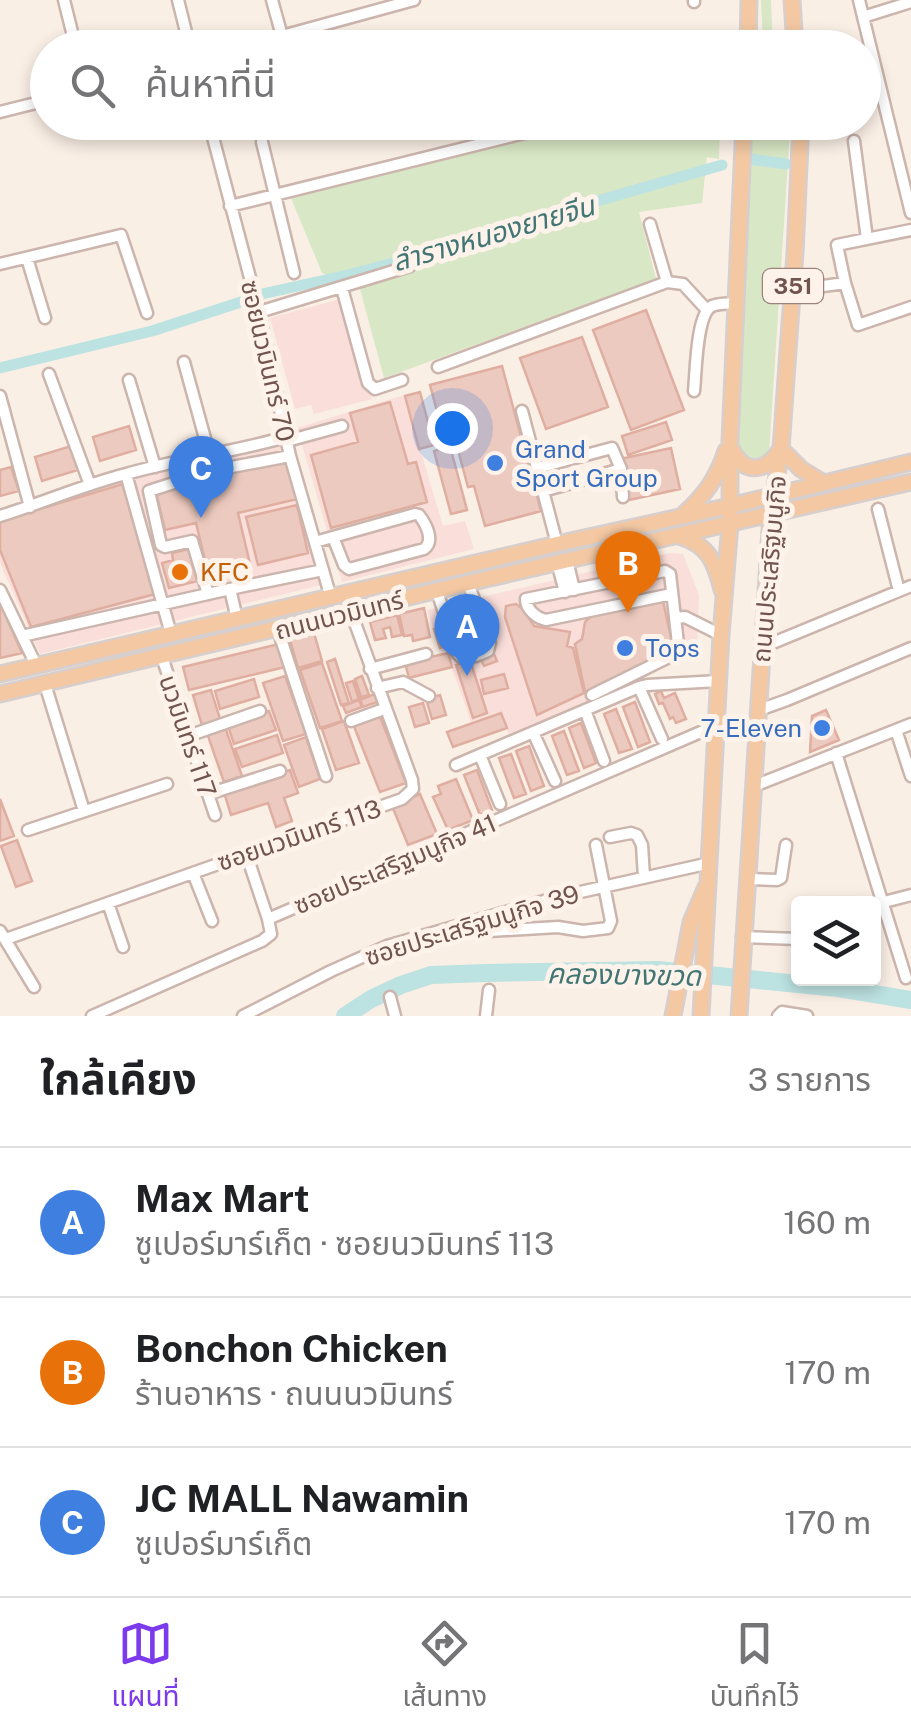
<!DOCTYPE html>
<html lang="th">
<meta charset="utf-8">
<style>
:root{--surface:#fff;--page:#f2f2f2;--text:#202124;--muted:#757577;--line:#e0e0e0;--accent:#7c3aed}
body{margin:0;font-family:"Public Sans","Noto Sans Thai",sans-serif;background:var(--page);color:var(--text)}
.controls{position:absolute;right:30px;bottom:30px;display:grid;overflow:hidden;border-radius:10px;box-shadow:0 5px 15px #0003}
.controls button{width:90px;height:90px;display:grid;place-items:center;padding:0;border:0;border-bottom:2px solid var(--line);background:var(--surface);color:var(--text);font:50px sans-serif}
.you{position:absolute;left:452px;top:428px;width:35px;height:35px;margin:-25px;border:8px solid #fff;border-radius:50%;background:#1a73e8;box-shadow:0 0 0 15px #1a73e833}
.badge{display:grid;place-items:center;width:65px;height:65px;border-radius:50%;background:var(--accent);color:#fff;font-size:32px;font-weight:700}
.pin{position:absolute;translate:-50% -82px;filter:drop-shadow(0 2px 5px #0008)}
.pin::after{content:'';position:absolute;top:52px;width:35px;height:30px;background:inherit;clip-path:polygon(0 0,100% 0,50% 100%)}
.list{margin:0;padding:0;list-style:none}
h2{display:flex;justify-content:space-between;align-items:center;height:130px;margin:0;padding:0 40px;font-size:42px}
h2 small{font-size:32px;font-weight:400;color:var(--muted)}
.list li{display:grid;grid-template-columns:65px 1fr auto;gap:30px;align-items:center;box-sizing:border-box;height:150px;padding:0 40px;border-top:2px solid var(--line)}
.list b{display:block;font-size:38px;white-space:nowrap}
.list p{margin:0;font-size:32px;white-space:nowrap;color:var(--muted)}
.list em{font-size:32px;font-style:normal;color:var(--muted)}
.icon{flex:none;width:55px;height:55px;fill:none;stroke:currentColor;stroke-width:2;stroke-linecap:round;stroke-linejoin:round}
.map{position:relative;flex:none;width:911px;height:1016px;overflow:hidden}
.search{position:absolute;background:var(--surface);box-shadow:0 5px 15px #0003;left:30px;right:30px;top:30px;height:110px;display:flex;align-items:center;gap:25px;box-sizing:border-box;padding:0 35px;border-radius:55px;color:var(--muted);font-size:38px}
.sheet{height:580px;background:var(--surface)}
nav{display:flex;justify-content:space-around;align-items:center;box-sizing:border-box;height:140px;border-top:2px solid var(--line);background:var(--surface);font-size:28px;color:var(--muted)}
nav a{display:grid;justify-items:center;gap:5px}
nav .on{color:var(--accent)}
.map>svg:first-child{display:block}
.commercial{fill:#fadeda}
.green{fill:#d8e7c5}
.lines{fill:none;stroke-linecap:round;stroke-linejoin:round}
.canal{stroke:#bce2e1;stroke-width:11}
.river{stroke:#bce2e1;stroke-width:18}
.building{fill:#edcabf;stroke:#dfaea1;stroke-width:2.5}
.minor-casing{stroke:#cbb5ad;stroke-width:15}
.major-casing{stroke:#d7cfcd;stroke-width:19}
.minor{stroke:#fff;stroke-width:10}
.major{stroke:#f3c8a3;stroke-width:14}
.shop-dot{fill:#3f7fe0;stroke:#fdf3eb;stroke-width:4}
.food-dot{fill:#e8710a;stroke:#fdf3eb;stroke-width:4}
.labels{text-anchor:middle;dominant-baseline:central;stroke-width:10;stroke-linejoin:round;paint-order:stroke}
.shield{fill:#fdf3eb;stroke:#9b847c;stroke-width:2.5}
.shield-label{font-size:22px;font-weight:bold;fill:#71544d}
.street-label{font-size:25px;fill:#71544d;stroke:#fdf3eb}
.shop-label{font-size:25px;fill:#366cbe;stroke:#fdf3eb;text-anchor:start}
.food-label{font-size:25px;fill:#c56008;stroke:#fdf3eb;text-anchor:start}
.water-label{font-size:28px;font-style:italic;fill:#427675;stroke:#fdf3eb}
</style>
<div class="map">
<svg width="911" height="1016" viewBox="0 0 911 1016">
<rect width="100%" height="100%" fill="#faefe5"/>
<path class="commercial" d="M344,298L372,399L314,414L311,405L295,409L270,318Z
M404,395L443,526L465,521L474,549L342,582L297,428Z
M284,442L321,585L40,654L0,563V521L130,478L208,456Z
M670,553L683,554L699,595L697,653L509,735L501,712L471,722L446,651L440,652L427,610Z"/>
<path class="green" d="M761,0H771L773,47H763Z
M592,123H720L719,159L707,157L702,203L639,212L656,279L384,378L360,289L322,273L291,198Z
M750,123H786L790,131L769,453L762,461L747,463L736,451Z"/>
<g class="lines">
<path class="canal" d="M749,159L786,164
M262,294L348,275L409,259L459,241L722,165
M0,368L152,331L244,301"/>
<path class="river" d="M345,1016L371,999L401,985L431,975L486,973L658,970L838,988L911,1000"/>
</g>
<path class="building" d="M646,310L684,410L631,430L593,330Z
M582,337L608,407L546,429L520,358Z
M502,366L541,511L485,526L474,486L468,487L455,439L464,437L460,421L441,426L430,385Z
M420,392L434,445L419,449L405,396Z
M390,402L408,464L416,462L427,502L331,528L311,455L358,442L350,413Z
M666,422L672,440L628,455L622,436Z
M129,426L136,450L100,461L93,437Z
M71,446L78,470L42,481L35,457Z
M450,446L467,510L451,514L434,451Z
M671,448L680,489L629,500L620,459Z
M287,458L297,499L238,513L250,564L208,573L196,523L165,530L155,488Z
M11,467L19,491L0,496V470Z
M123,484L155,594L31,627L0,550V521Z
M297,505L308,553L258,565L246,517Z
M189,549L197,581L169,588L162,563L173,560L172,553Z
M663,601L674,651L585,692L575,644L582,639L585,622L592,615Z
M0,603L22,653L0,658Z
M516,604L524,610L534,626L570,632L567,646L573,648L584,693L537,715L505,617L506,606Z
M424,608L430,637L413,641L412,635L404,636L399,614Z
M397,615L402,635L392,637L390,627L383,629L386,638L375,640L370,622Z
M478,619L486,646L468,651L460,625Z
M445,626L450,645L440,648L434,629Z
M314,633L322,661L298,668L290,640Z
M279,644L285,667L189,690L183,667Z
M493,652L497,661L484,666L480,657Z
M448,653L452,667L409,678L405,663Z
M335,659L349,703L341,705L327,662Z
M470,660L487,713L473,718L456,665Z
M322,663L342,721L320,728L300,670Z
M504,674L508,688L484,694L481,680Z
M285,676L306,734L283,741L263,683Z
M362,676L369,695L361,697L355,679Z
M254,679L259,697L220,709L215,691Z
M353,681L359,699L352,702L346,683Z
M211,690L220,719L202,725L193,695Z
M661,691L664,698L675,693L686,719L676,723L673,717L670,719L663,703L659,704L655,694Z
M377,693L380,701L363,707L360,700Z
M440,695L446,715L432,719L426,699Z
M359,700L362,707L346,713L343,706Z
M635,702L650,742L638,747L623,707Z
M423,703L429,723L415,727L409,707Z
M616,709L632,749L619,753L604,714Z
M826,710L839,740L810,752L812,716Z
M269,711L276,730L234,744L228,726Z
M501,713L507,728L453,747L447,732Z
M379,714L406,783L380,792L353,724Z
M344,721L359,763L336,770L322,729Z
M581,723L596,763L584,768L569,728Z
M225,727L242,776L224,782L207,733Z
M564,731L579,771L567,775L552,736Z
M277,735L283,753L242,767L235,749Z
M306,737L320,779L299,787L284,745Z
M529,746L544,786L531,791L516,751Z
M511,754L526,794L514,798L499,758Z
M290,770L298,793L284,798L292,821L276,827L268,803L231,815L224,792Z
M477,770L492,810L480,815L464,775Z
M456,779L473,820L448,830L433,797L441,794L438,786Z
M420,794L437,834L408,845L392,806Z
M0,799L14,836L0,841Z
M17,840L32,881L16,887L1,846Z"/>
<g class="lines">
<defs>
<path id="minor" d="M64,0L76,48
M178,0L190,48
M272,0L282,36
M694,0V2
M859,0L911,213
M863,17L911,2
M238,48L414,0
M0,112L48,100
M209,122L259,312L290,456L331,598
M267,122L269,130
M854,141L867,239
M262,142L294,273
M230,206L569,122
M911,230L837,245L845,283L858,325L911,307
M27,258L45,318
M0,264L121,235L147,313
M667,282L683,284L706,309
M793,286L809,288L845,283
M342,288L368,383L375,389L402,380
M259,312L410,266
M184,362L209,453
M438,367L667,282L650,224
M49,374L90,485
M129,380L155,467
M694,391C696,373 696,314 712,306C719,303 728,304 736,303
M0,396L30,507
M522,411L557,544
M287,441L342,426
M537,468L612,448L621,469L623,497
M126,474L171,634
M543,491L621,469
M878,509L899,591
M0,516C42,503 83,485 126,474C179,459 233,452 286,437
M315,542L415,514L419,515C426,524 435,541 424,549L349,569L344,565L333,537
M567,560L574,590
M557,562L565,592
M230,589L323,570
M0,590L36,665
M437,591L457,653L461,657L476,656L488,651L490,643L468,583
M208,594L192,541L165,547L161,545L149,491L211,471L290,456
M675,618L685,617L721,635
M278,630L326,776
M22,636L230,589L237,619
M763,647L911,586
M162,657L215,815
M370,669L426,654
M45,684L84,811
M639,687L662,739
M377,688L403,682L429,696
M592,695L679,652L670,574L665,571L526,599C526,609 536,618 546,620L672,594
M585,710L604,761
M759,710L787,700L911,648
M351,721L384,709
M896,730L911,776
M533,732L555,781
M188,736L260,711
M836,753L906,978
M480,755L500,804
M456,765L639,687L647,685L719,681
M754,786L911,724
M208,794L280,771
M28,830L167,784
M610,837L631,833L637,835L642,845L644,877
M246,853L268,919
M193,873L212,921
M747,879L777,880L781,878L786,845
M884,902L911,895
M108,903L123,947
M0,931L34,987
M489,931L558,927L583,931L608,928L611,921L596,845
M742,937L798,939
M6,939L402,799L413,789L412,780L351,612
M390,997L395,1016
M92,1016L262,941L271,934L268,919L717,725
M243,1016L331,971L387,946L558,897L710,863
M486,1016L489,990
M778,1016L782,1012L807,1016"/>
<path id="major" d="M792,0L795,48
M748,48L749,0
M781,449L801,469L822,482
M732,450C744,474 765,473 779,451
M683,515C704,496 717,479 726,451
M679,536C708,545 715,561 722,590
M0,674L557,544L730,506L911,462
M0,694L468,583L911,482
M673,1016L691,922L706,887
M701,1016L721,635L730,524V440L744,122
M739,1016L771,514L781,449L795,253L801,122"/>
</defs>
<use href="#minor" class="minor-casing"/>
<use href="#major" class="major-casing"/>
<use href="#minor" class="minor"/>
<use href="#major" class="major"/>
</g>
<g class="shop-dot">
<circle cx="495" cy="463" r="10"/>
<circle cx="625" cy="648" r="10"/>
<circle cx="822" cy="728" r="10"/>
</g>
<circle class="food-dot" cx="180" cy="572" r="10"/>
<g class="labels">
<rect class="shield" x="763" y="269" width="60" height="34" rx="8"/>
<g class="shield-label">
<text x="793" y="286">351</text>
</g>
<g class="street-label">
<text transform="translate(268 361) rotate(77)">ซอยนวมินทร์ 70</text>
<text transform="translate(769 569) rotate(-85)">ถนนประเสริฐมนูกิจ</text>
<text transform="translate(339 615) rotate(-14)">ถนนนวมินทร์</text>
<text transform="translate(188 736) rotate(71)">นวมินทร์ 117</text>
<text transform="translate(299 835) rotate(-19)">ซอยนวมินทร์ 113</text>
<text transform="translate(395 864) rotate(-23)">ซอยประเสริฐมนูกิจ 41</text>
<text transform="translate(472 925) rotate(-17)">ซอยประเสริฐมนูกิจ 39</text>
</g>
<g class="shop-label">
<text x="515" y="449">Grand<tspan x="515" dy="29">Sport Group</tspan></text>
<text x="645" y="648">Tops</text>
<text x="802" y="728" text-anchor="end">7-Eleven</text>
</g>
<g class="food-label">
<text x="200" y="572">KFC</text>
</g>
<g class="water-label">
<text transform="translate(493 233) rotate(-16)">ลำรางหนองยายจีน</text>
<text transform="translate(624 974) rotate(1)">คลองบางขวด</text>
</g>
</g>
</svg>
<div class="controls">
<button><svg class="icon" aria-label="layers" viewBox="0 0 24 24"><path d="M12 4l9 5-9 5-9-5zM3 14l9 5 9-5"/></svg></button>
</div>
<div class="you"></div>
<div class="pin badge" style="left:467px;top:676px;background:#3f7fe0">A</div>
<div class="pin badge" style="left:628px;top:613px;background:#e8710a">B</div>
<div class="pin badge" style="left:201px;top:518px;background:#3f7fe0">C</div>
<div class="search"><svg class="icon" aria-label="search" viewBox="0 0 24 24"><circle cx="10" cy="10" r="6"/><path d="M15 15l6 6"/></svg>ค้นหาที่นี่</div>
</div>
<section class="sheet">
<h2>ใกล้เคียง<small>3 รายการ</small></h2>
<ul class="list">
<li><span class="badge" style="background:#3f7fe0">A</span><div><b>Max Mart</b><p>ซูเปอร์มาร์เก็ต · ซอยนวมินทร์ 113</p></div><em>160 m</em></li>
<li><span class="badge" style="background:#e8710a">B</span><div><b>Bonchon Chicken</b><p>ร้านอาหาร · ถนนนวมินทร์</p></div><em>170 m</em></li>
<li><span class="badge" style="background:#3f7fe0">C</span><div><b>JC MALL Nawamin</b><p>ซูเปอร์มาร์เก็ต</p></div><em>170 m</em></li>
</ul>
</section>
<nav>
<a class="on"><svg class="icon" aria-label="map" viewBox="0 0 24 24"><path d="M3 6l6-2 6 2 6-2v14l-6 2-6-2-6 2zM9 4v14M15 6v14"/></svg>แผนที่</a>
<a><svg class="icon" aria-label="directions" viewBox="0 0 24 24"><path d="M12 3l9 9-9 9-9-9zM9 14v-3h6M13 9l2 2-2 2"/></svg>เส้นทาง</a>
<a><svg class="icon" aria-label="saved" viewBox="0 0 24 24"><path d="M7 4h10v16l-5-4-5 4z"/></svg>บันทึกไว้</a>
</nav>
